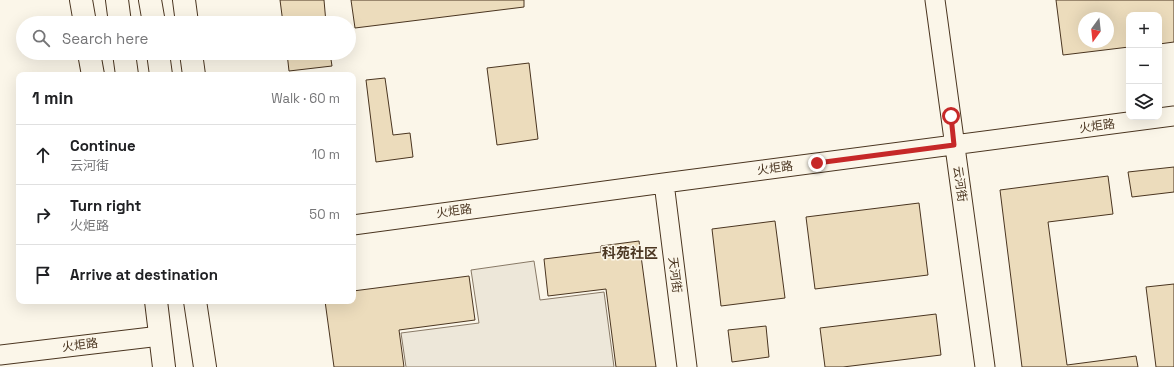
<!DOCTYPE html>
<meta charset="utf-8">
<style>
:root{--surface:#fff;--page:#f6f6f6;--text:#202124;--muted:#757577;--line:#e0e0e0}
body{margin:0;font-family:"Space Grotesk","Noto Sans SC",sans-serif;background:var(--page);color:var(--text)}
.controls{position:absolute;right:12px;top:12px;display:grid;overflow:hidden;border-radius:8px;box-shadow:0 4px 16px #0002}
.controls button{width:36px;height:36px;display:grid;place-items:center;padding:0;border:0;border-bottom:1px solid var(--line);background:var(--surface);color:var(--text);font:20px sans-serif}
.compass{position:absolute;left:1078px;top:12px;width:36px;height:36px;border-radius:50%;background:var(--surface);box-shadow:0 4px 16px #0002;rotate:195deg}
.stop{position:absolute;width:12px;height:12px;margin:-9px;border:3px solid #c62828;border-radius:50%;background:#fff}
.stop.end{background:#c62828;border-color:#fff;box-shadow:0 1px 4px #0008}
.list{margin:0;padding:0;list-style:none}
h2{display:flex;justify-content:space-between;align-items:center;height:52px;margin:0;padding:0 16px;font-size:17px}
h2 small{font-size:13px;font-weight:400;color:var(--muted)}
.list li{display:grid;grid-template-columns:26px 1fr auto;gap:12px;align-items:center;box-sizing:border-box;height:60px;padding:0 16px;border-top:1px solid var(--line)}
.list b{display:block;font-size:15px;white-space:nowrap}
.list p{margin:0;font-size:13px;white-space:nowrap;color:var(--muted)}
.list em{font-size:13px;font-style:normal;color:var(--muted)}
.icon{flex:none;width:22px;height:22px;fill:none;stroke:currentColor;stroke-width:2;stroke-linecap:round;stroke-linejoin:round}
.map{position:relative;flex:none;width:1174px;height:367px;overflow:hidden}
.search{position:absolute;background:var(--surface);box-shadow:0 4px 16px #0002;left:16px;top:16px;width:340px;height:44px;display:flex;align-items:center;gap:10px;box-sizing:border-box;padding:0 14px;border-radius:22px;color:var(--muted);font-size:15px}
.panel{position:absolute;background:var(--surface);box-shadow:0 4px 16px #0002;left:16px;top:72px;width:340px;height:232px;border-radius:8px}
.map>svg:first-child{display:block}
.parking{fill:#ede7d9;stroke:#887966}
.building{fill:#ecdcbc;stroke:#4a3520;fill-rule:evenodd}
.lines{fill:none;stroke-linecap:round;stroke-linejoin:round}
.minor-casing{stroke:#4a3520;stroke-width:21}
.major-casing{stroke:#4a3520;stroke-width:24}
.minor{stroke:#fbf6e9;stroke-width:19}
.major{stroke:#fbf6e9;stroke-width:22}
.route{stroke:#c62828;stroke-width:5}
.labels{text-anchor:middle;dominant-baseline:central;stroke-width:3;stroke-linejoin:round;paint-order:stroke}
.street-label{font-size:12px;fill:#4a3520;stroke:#fbf6e9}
.quarter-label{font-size:14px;font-weight:bold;fill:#4a3520;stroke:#fbf6e9}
</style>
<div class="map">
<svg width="1174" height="367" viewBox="0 0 1174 367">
<rect width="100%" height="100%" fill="#fbf6e9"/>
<path class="parking" d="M534,261L540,300L604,292L614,367H406L401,333L479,323L471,270Z"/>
<path class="building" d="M280,0H324L326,23H283Z
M351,0H524V7L355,28Z
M1056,0H1174V42L1159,44V15H1129V47L1063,55ZM1084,18H1108V42H1084Z
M287,53H330L332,66L289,71Z
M529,63L538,139L497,145L487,68Z
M385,78L393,135L410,133L413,157L376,162L366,80Z
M1174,167V192L1132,197L1128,172Z
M1108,176L1113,214L1048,222L1067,365L1136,356L1138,367H1022L1000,190Z
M919,203L928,275L815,289L806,217Z
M775,221L785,298L721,306L712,229Z
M639,241L656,367H616L606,289L548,296L544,259L601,252V246Z
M469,276L475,320L399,330L404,367H334L325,301H353V291Z
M1174,284V367H1156L1146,287Z
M936,314L941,355L843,367H825L820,328Z
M766,326L769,357L732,362L728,330Z"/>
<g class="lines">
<defs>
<path id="minor" d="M935,0L985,367
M664,183L687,367
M353,225L664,183L1174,116
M0,355L160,336"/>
<path id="major" d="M81,0L85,23
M117,0L120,23
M150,0L154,23
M184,0L187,23
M89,53L93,75
M124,53L127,75
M158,53L161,75
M191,53L194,75
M156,301L164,367
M195,301L205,367"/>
</defs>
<use href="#minor" class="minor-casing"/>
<use href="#major" class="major-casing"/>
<use href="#minor" class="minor"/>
<use href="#major" class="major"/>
</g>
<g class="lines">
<path class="route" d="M817,163L954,145L951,116"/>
</g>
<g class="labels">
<g class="street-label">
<text transform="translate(1097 126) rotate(-8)">火炬路</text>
<text transform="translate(775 168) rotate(-7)">火炬路</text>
<text transform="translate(960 184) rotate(82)">云河街</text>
<text transform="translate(454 211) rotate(-8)">火炬路</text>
<text transform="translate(675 275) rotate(83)">天河街</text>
<text transform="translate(80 345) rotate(-7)">火炬路</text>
</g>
<g class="quarter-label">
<text x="630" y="253">科苑社区</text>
</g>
</g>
</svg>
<div class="controls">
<button>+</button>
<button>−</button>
<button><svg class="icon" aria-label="layers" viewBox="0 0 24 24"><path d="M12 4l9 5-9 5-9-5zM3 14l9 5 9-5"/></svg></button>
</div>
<svg class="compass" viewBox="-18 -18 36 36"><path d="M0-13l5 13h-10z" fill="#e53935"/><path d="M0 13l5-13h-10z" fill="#757577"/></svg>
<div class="stop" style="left:951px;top:116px"></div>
<div class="stop end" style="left:817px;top:163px"></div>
<div class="search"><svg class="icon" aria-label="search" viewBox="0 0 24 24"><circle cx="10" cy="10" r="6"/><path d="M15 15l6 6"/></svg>Search here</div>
<section class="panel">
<h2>1 min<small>Walk · 60 m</small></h2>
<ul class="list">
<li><svg class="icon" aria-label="ahead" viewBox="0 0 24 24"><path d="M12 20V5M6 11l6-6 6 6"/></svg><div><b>Continue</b><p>云河街</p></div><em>10 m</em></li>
<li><svg class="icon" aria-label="right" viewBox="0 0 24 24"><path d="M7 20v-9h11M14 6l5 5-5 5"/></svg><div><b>Turn right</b><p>火炬路</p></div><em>50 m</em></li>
<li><svg class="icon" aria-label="arrive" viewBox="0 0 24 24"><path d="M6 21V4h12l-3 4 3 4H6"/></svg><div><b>Arrive at destination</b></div></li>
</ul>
</section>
</div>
